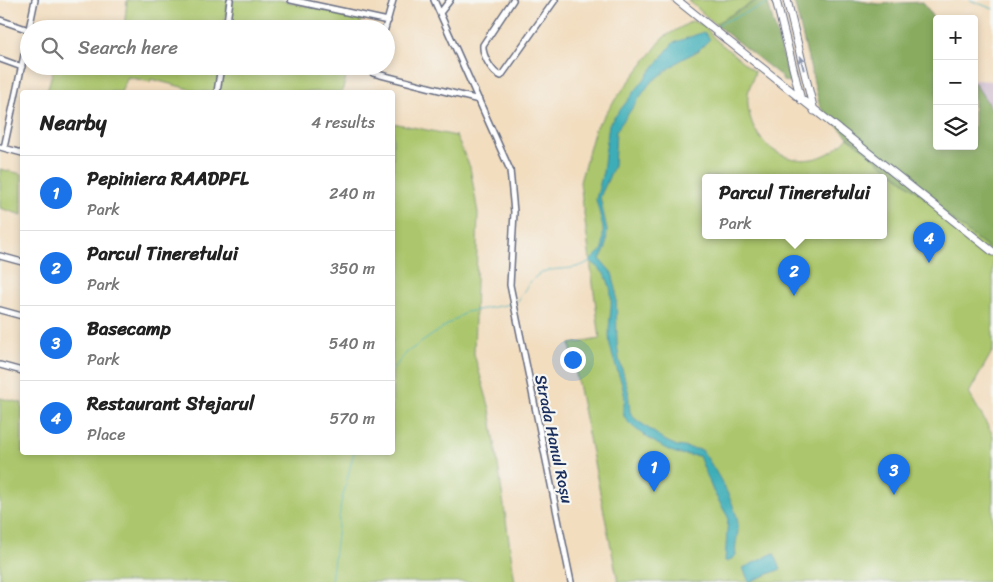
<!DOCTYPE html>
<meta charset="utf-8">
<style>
:root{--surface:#fff;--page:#f2f2f2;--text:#222;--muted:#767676;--line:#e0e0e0;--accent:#1a73e8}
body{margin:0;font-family:Sriracha,sans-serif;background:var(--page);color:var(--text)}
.controls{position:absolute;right:15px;top:15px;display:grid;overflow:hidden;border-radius:5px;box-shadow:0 2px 8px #0003}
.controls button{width:45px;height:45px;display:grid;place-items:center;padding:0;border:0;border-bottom:1px solid var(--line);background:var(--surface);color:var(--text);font:25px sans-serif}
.you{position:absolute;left:572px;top:359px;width:18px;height:18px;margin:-12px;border:4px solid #fff;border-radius:50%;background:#1a73e8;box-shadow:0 0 0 8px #1a73e833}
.badge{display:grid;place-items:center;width:32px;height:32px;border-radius:50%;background:var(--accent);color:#fff;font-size:16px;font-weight:700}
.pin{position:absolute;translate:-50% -41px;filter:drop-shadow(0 1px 2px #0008)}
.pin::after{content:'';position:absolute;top:26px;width:18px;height:15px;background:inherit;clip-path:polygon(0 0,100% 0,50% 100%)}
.popup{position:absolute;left:702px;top:174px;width:185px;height:65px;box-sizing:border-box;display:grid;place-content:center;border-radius:5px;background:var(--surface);filter:drop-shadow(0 1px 4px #0005);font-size:16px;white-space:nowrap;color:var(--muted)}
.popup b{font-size:19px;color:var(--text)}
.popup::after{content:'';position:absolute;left:50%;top:100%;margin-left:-10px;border:10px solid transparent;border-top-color:var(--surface)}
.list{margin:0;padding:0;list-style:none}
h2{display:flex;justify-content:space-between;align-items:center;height:65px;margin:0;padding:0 20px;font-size:21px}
h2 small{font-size:16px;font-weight:400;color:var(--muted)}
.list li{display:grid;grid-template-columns:32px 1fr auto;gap:15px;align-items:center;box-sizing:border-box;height:75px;padding:0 20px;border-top:1px solid var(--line)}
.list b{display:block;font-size:19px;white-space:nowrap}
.list p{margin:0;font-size:16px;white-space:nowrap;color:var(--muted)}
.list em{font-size:16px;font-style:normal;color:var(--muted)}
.icon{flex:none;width:28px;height:28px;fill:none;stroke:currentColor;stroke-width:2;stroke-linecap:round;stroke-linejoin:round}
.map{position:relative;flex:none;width:993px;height:582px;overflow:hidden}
.search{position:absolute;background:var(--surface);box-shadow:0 2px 8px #0003;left:20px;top:20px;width:375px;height:55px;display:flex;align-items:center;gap:12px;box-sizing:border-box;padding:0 18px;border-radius:28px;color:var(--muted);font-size:19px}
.panel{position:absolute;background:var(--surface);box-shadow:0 2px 8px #0003;left:20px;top:90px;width:375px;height:365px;border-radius:5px}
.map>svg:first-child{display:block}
.industrial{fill:#cfbdcf}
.green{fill:#abc66c;stroke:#637a65;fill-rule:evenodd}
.forest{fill:#88ab60;stroke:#526d5f}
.water{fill:#3daeb8;stroke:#2c6e8b}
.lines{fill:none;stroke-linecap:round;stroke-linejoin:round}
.stream{stroke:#3daeb8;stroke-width:1}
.street-casing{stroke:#666c80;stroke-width:8}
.secondary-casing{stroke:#666c80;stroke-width:9}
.street{stroke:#fff;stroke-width:5}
.secondary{stroke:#fff;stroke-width:7}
.oneway{fill:#8d97ae}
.labels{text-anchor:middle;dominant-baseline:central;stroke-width:4.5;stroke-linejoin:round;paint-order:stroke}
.street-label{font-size:16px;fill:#1b2f5e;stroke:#f6f6f2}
</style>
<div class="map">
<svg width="993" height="582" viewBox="0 0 993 582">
<rect width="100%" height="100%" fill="#f6f6f2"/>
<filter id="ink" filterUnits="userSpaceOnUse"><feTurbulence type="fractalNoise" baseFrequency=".02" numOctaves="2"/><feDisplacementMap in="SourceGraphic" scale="10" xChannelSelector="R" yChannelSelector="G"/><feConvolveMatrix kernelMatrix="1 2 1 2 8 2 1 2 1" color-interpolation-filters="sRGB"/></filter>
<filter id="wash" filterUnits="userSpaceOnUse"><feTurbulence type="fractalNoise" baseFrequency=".0096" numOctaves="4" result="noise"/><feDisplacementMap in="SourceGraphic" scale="20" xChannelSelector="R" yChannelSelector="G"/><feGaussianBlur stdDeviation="1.12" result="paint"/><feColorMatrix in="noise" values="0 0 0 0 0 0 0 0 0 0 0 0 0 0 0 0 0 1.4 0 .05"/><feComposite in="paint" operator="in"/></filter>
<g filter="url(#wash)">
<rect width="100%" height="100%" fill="#f2ddbf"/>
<path class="industrial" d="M974,80L993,81V111L974,82Z"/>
<path class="green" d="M127,0H228L224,29H124Z
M233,0H279L362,18L359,29H227Z
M688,0H757L715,24Z
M692,21L704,25L714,38L755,72C753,79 749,87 748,94C744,152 809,184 848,137L993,252V350L969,393L993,435V582H618L570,344L600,339L580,182L595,129L614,101L664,37ZM705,177H883V235H705Z
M54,66H108L120,69V66H349L342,92H201L151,79L150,82L128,77L121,92H47Z
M393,123L456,136L470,167L478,213L474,354L490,409L515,582H0V398L22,403V452H392Z
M0,169L22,174V215L0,208Z"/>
<path class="forest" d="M757,0H767L790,82L783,81L781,76L715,24Z
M854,0L878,4L923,2L937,24V146H974V82L993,111V252L848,137L820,107L794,1Z"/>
<path class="water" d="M704,32L710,39L698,51L682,59L650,83L616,131L614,166L600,197L607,230L606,248L600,259L612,273L616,289L617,343L619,359L628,390L630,412L634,418L666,441L677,446L702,450C714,468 736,503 738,524C739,535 734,544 736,555L728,562L725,561L728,517L713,491L699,456C692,455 683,455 676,453C665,450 628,427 624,416C622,409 626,400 624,393C621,377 613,362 610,345C605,313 625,284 590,261L603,249V228L596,199L603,172L609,124L673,43Z
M774,553L781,569L749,582L743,568Z"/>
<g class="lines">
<path class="stream" d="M970,0L993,9
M719,24L769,3
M518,301C524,291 530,279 541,273C553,266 573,273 590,261
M392,371L406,353L466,312L511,304
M331,582L341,503L354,452"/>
</g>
</g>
<g filter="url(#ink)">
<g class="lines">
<defs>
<path id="street" d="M291,0L388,21
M434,0L510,170L514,212L510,285L571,582
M513,0L483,45C482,55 492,73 501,76L555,0
M440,13L450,0
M0,20L29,30
M29,29L35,0
M226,29L230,0
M385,29L393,0
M0,59L22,67
M370,66L373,73L479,100
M217,92L221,66
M0,147L22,153
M4,148L29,32
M0,256L22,262
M0,310L22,316
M0,365L22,371"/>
<path id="secondary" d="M677,0L993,252
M776,0L801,100
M787,0L814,111"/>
</defs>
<use href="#street" class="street-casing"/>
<use href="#secondary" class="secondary-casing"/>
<use href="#street" class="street"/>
<use href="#secondary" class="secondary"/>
</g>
<defs><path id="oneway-solid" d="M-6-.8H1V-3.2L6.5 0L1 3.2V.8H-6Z" transform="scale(1.25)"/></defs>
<use class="oneway" href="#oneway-solid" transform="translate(802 63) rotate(-104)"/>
</g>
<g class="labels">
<g class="street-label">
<text transform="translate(554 439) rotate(78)">Strada Hanul Roșu</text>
</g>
</g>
</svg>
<div class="controls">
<button>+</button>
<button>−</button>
<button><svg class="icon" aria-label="layers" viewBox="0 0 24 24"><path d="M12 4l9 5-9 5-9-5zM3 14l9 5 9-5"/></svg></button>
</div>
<div class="you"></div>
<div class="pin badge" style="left:654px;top:492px">1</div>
<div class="pin badge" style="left:794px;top:296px">2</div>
<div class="popup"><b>Parcul Tineretului</b>Park</div>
<div class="pin badge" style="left:894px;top:495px">3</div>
<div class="pin badge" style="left:929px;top:263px">4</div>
<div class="search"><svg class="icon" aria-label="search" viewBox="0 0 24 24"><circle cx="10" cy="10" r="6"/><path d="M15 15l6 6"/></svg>Search here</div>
<section class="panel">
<h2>Nearby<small>4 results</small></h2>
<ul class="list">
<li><span class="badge">1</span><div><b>Pepiniera RAADPFL</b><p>Park</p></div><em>240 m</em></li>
<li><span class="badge">2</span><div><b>Parcul Tineretului</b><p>Park</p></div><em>350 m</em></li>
<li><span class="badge">3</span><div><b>Basecamp</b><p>Park</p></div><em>540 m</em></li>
<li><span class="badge">4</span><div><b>Restaurant Stejarul</b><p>Place</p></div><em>570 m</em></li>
</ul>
</section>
</div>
